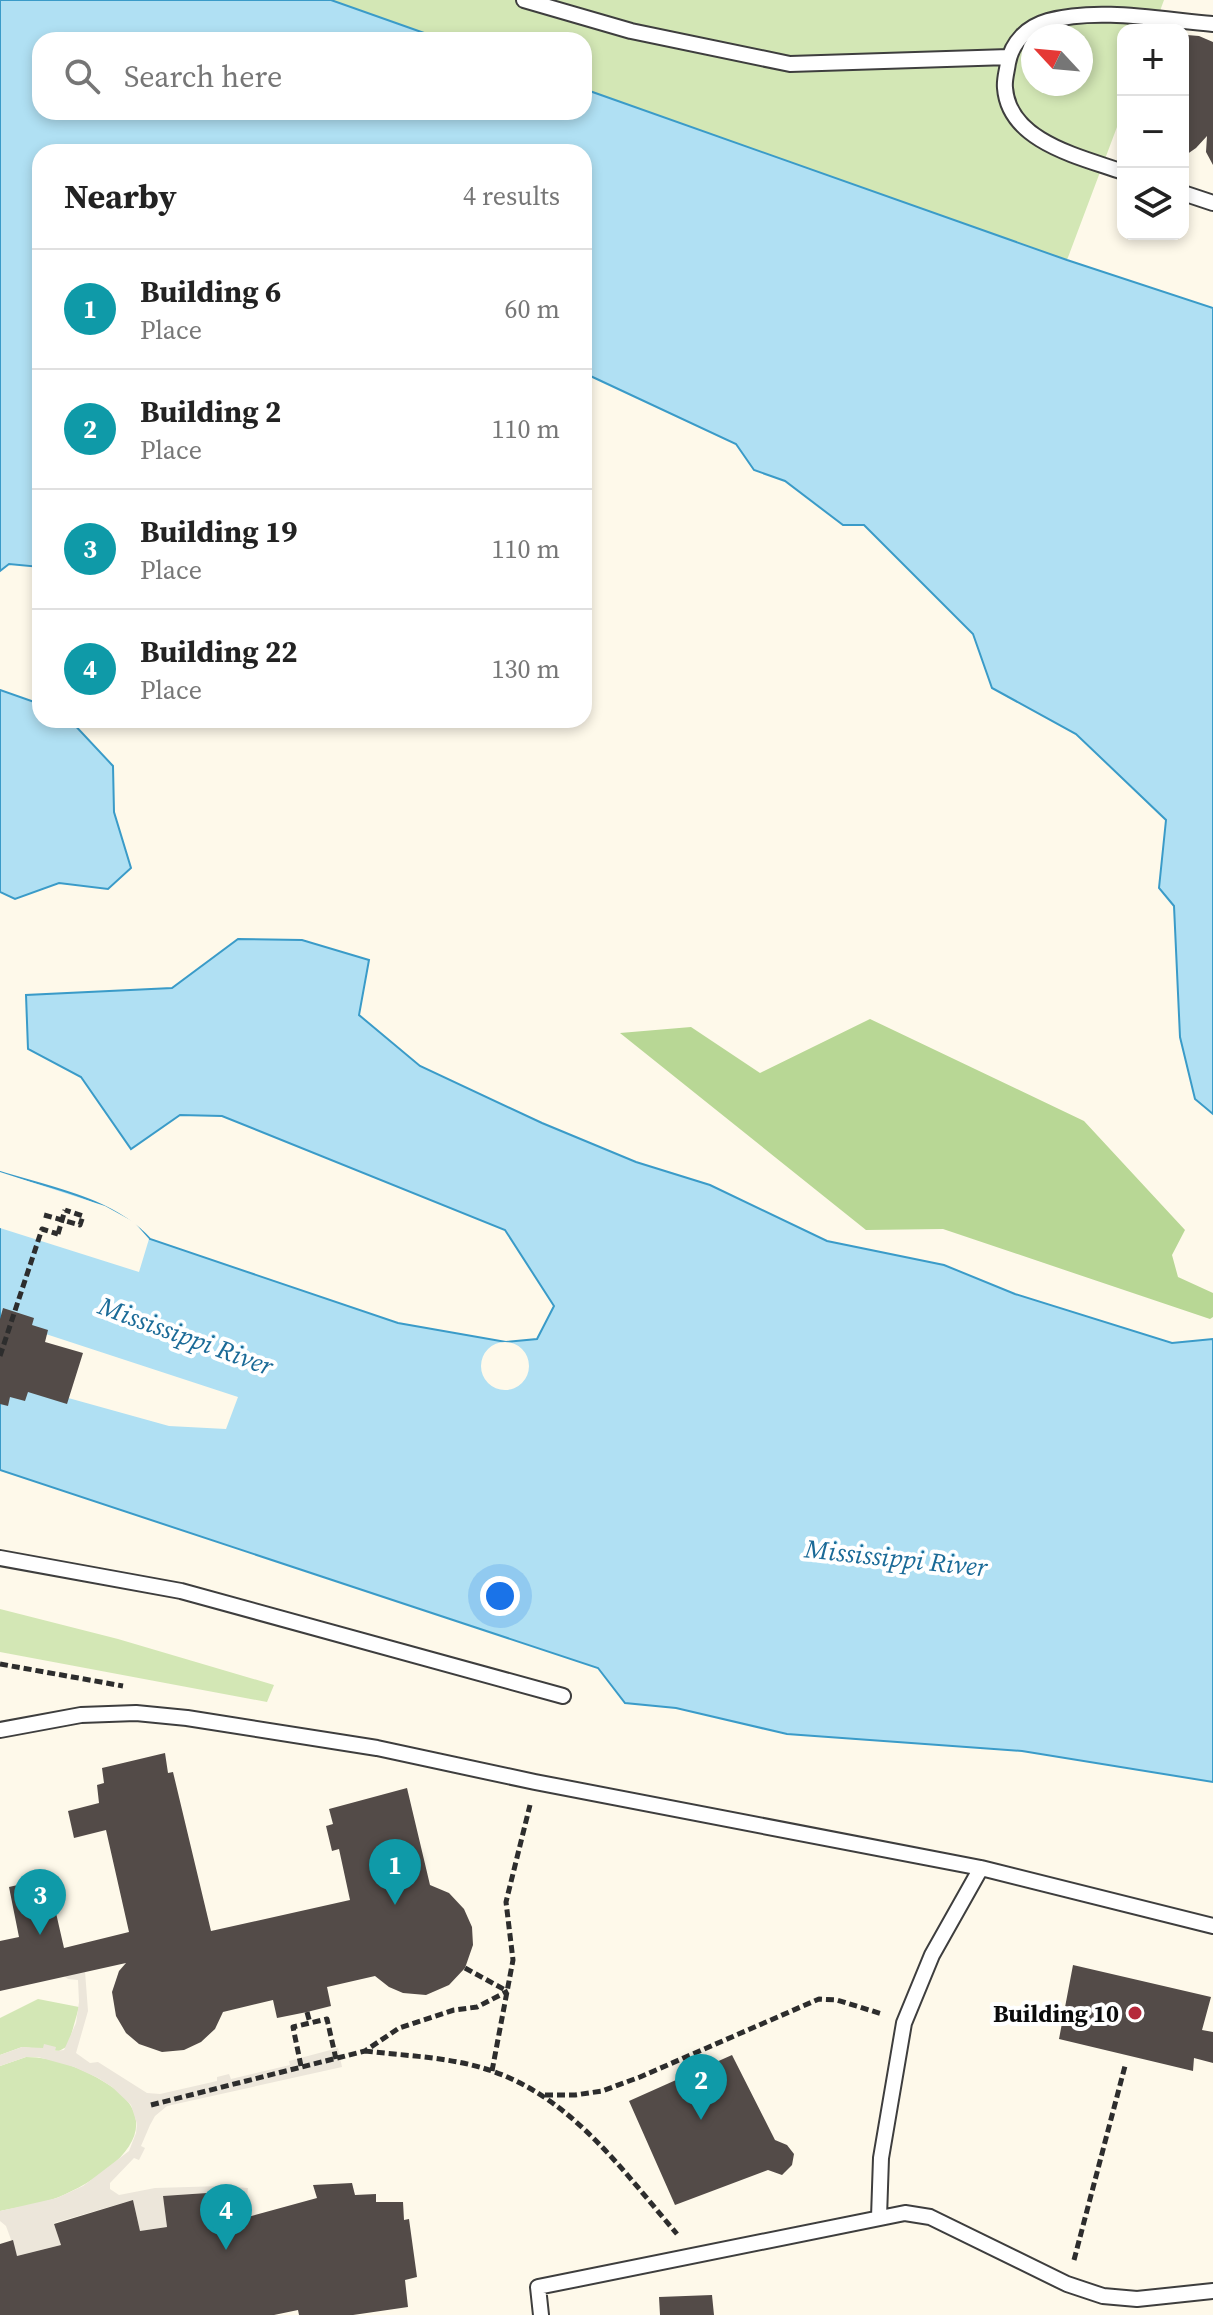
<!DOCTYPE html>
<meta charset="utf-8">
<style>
:root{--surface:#fff;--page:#f6f6f6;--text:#222;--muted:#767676;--line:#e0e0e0;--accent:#111827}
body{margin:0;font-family:"Source Serif 4",serif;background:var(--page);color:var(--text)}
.controls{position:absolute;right:24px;top:24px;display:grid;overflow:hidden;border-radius:16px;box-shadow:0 4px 12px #0003}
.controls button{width:72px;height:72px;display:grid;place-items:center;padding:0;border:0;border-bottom:2px solid var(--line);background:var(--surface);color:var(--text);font:40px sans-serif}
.compass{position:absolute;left:1021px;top:24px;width:72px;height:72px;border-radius:50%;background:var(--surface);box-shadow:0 4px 12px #0003;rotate:296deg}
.you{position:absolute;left:500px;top:1596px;width:28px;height:28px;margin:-20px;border:6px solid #fff;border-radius:50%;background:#1a73e8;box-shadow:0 0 0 12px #1a73e833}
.badge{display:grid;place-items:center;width:52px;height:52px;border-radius:50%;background:var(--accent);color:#fff;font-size:26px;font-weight:700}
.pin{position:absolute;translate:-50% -66px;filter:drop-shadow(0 2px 4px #0008)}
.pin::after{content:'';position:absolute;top:42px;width:28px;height:24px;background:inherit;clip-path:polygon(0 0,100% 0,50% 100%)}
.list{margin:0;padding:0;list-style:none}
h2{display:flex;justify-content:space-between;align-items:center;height:104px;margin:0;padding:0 32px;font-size:34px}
h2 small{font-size:26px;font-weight:400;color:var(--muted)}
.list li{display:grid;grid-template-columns:52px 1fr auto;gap:24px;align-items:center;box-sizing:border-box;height:120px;padding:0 32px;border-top:2px solid var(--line)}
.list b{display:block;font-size:30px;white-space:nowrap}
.list p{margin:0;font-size:26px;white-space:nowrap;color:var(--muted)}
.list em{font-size:26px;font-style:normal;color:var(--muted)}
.icon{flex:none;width:44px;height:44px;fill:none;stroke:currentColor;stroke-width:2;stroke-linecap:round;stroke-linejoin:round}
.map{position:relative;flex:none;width:1213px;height:2315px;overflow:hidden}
.search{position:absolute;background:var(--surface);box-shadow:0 4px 12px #0003;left:32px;top:32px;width:560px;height:88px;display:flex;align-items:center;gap:20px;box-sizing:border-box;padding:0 28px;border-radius:24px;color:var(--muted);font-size:30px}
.panel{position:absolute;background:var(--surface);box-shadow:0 4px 12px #0003;left:32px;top:144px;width:560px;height:584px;border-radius:24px}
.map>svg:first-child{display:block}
.green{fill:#d3e7b5;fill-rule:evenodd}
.forest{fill:#b8d795}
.plaza{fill:#ece6da}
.water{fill:#b0e0f3;stroke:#3a9bc8;stroke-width:2}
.pier{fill:#fef9ea}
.building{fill:#534b48}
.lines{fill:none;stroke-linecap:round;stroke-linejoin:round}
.service-casing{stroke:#3e3e3e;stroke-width:18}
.path{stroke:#2d2d2d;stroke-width:5;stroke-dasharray:8 4;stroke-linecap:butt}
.service{stroke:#fff;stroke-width:14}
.path-bridge{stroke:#2d2d2d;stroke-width:5;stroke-dasharray:8 4;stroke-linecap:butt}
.poi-dot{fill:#b5293b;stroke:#fff;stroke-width:3}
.labels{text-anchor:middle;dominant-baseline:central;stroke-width:8;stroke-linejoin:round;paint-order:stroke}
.poi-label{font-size:24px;font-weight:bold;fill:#0b0b0b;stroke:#fff;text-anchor:end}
.water-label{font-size:26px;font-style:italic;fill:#1a6a97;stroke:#fff}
</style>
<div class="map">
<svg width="1213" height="2315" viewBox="0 0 1213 2315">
<rect width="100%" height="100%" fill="#fef9ea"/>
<path class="green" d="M331,0H1164L1153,30H1123V111L1067,260L584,89V40H444ZM1033,36H1081V84H1033Z
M0,1609L118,1639L274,1685L267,1702L0,1652Z
M38,1999L79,2007L68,2046L59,2051L22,2047L0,2055V2018Z
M26,2057C55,2057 82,2068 106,2083C177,2127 107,2177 59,2197C41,2204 20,2207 0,2211V2066Z"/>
<path class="forest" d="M870,1019L1084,1121L1185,1230L1172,1255L1178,1277L1213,1293V1317L1210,1319L943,1229L866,1230L620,1033L691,1027L760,1073Z"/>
<path class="plaza" d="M85,1971L88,2011L76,2053L90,2063L98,2062L147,2093L160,2094L217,2081V2077L229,2074L231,2079L290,2065L289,2061L338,2048L342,2067L167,2106L155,2116L150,2125L141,2146L145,2148L139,2160L134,2158L110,2183V2189L119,2195L155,2188L222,2186L248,2188L247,2197L207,2193L163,2196L167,2227L140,2231L133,2200L54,2223L61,2245L17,2256L6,2226L0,2221V2211L57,2198L83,2186L129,2151L136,2133L137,2124L131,2105L112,2087L98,2078L74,2067L38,2057H26L0,2066V2055L22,2047L43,2048L44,2044L56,2047L55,2051L64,2050L76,2023L79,2002L78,1980L68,1979L64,1976Z"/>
<path class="water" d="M0,0H331L444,40H40V112H584V89L1067,260L1213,308V1114L1195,1099L1180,1037L1174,906L1159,888L1166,820L1076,734L992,688L973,634L864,525H843L785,481L754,470L736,444L584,373V152H40V567L9,564L0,571Z
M0,690L40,704V720H70L113,766L114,812L131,868L108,889L59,883L15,899L0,892Z
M238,939L302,940L369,960L359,1015L420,1066L542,1123L636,1162L710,1185L827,1241L944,1265L1015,1294L1172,1343L1213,1339V1782L1022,1751L787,1734L676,1708L625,1703L598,1668L0,1470V1172C51,1188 112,1198 150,1239L398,1323L506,1342L537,1339L554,1306L505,1230L222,1116L180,1115L131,1149L81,1077L28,1049L26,995L172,988Z"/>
<path class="pier" d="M0,1172L105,1206L134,1222L149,1239L139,1272L0,1228Z
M0,1319L238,1397L226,1429L169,1426L0,1379Z
M481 1366a24 24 0 1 1 48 0a24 24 0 1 1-48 0Z"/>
<path class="building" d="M1187,35L1199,36L1213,42V165L1206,152L1207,136L1196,148L1183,157V37Z
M3,1308L34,1318L32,1325L48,1330L45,1342L83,1353L67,1404L28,1392L25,1401L10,1397L8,1406L0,1404V1319Z
M165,1753L168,1773L173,1772L211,1931L350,1900L339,1849L332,1851L326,1826L333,1824L329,1809L407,1788L430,1885L449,1893L464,1909L472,1927L473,1945L465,1968L449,1985L426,1995L403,1993L389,1987L375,1976L327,1987L331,2006L307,2012L277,2018L273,2000L223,2012L215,2029L201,2042L184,2050L162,2052L139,2044L126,2033L116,2016L112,1992L119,1971L126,1963L0,1991V1941L19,1937L9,1887L48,1878L64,1948L129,1932L106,1830L74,1838L68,1811L99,1803L97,1785L104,1783L102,1768Z
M1073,1965L1211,1997L1202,2030L1213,2032V2063L1194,2058L1193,2071L1059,2039Z
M732,2055L775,2140L787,2145L794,2154L792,2165L782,2175L768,2170L675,2205L629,2101Z
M352,2183L355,2195L376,2194V2202H403L404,2220L409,2219L417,2277L405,2280L408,2307L353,2315H299L298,2310L274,2315H0V2244L13,2240L17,2256L61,2245L54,2224L133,2200L140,2231L167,2227L163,2196L207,2193L247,2197L248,2217L317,2198L313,2185Z
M712,2295L714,2315H660L659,2297Z"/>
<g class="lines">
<defs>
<path id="service" d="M524,0L631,31L790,64L1009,57
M1123,172C1081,157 1009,142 1005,88C1004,80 1007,71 1008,63C1012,42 1027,27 1048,21C1097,7 1163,20 1213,24
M1183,193L1213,203
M0,1558L181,1591L563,1696
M0,1730L81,1715L136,1713L187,1718L377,1748L535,1782L981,1868L1213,1926
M879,2217L881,2158L904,2023L932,1955L981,1868
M541,2315L538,2287L905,2213L930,2217L1067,2284L1103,2296L1137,2299L1213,2291"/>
</defs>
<use href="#service" class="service-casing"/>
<path class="path" d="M44,1215L80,1225L83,1216L65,1210
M0,1356L42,1229L58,1234
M0,1664L123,1686
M465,1968L507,1991
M307,2012L310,2023
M365,2051C407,2056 452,2057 492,2071C573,2099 623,2171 677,2234
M301,2066L293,2027L327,2019L336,2059
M492,2071L513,1960L506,1902L530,1805
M545,2095H575L602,2091L640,2077L819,1999L837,2000L882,2014
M151,2105L365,2051L399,2028L454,2010L477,2007L508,1991
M1074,2260L1125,2066"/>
<use href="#service" class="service"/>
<path class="path-bridge" d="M58,1234L65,1210"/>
</g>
<circle class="poi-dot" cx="1135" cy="2013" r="8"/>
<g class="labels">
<g class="poi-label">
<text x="1119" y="2013">Building 10</text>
</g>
<g class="water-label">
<text transform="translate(186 1336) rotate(20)">Mississippi River</text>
<text transform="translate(896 1558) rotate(6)">Mississippi River</text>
</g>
</g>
</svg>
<div class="controls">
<button>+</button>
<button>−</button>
<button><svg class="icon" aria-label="layers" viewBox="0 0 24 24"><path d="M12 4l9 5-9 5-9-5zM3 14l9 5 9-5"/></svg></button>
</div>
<svg class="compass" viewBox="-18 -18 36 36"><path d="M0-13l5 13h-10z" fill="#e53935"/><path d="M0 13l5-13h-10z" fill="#767676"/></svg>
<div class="you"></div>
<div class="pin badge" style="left:395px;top:1905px;background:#0f9aa8">1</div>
<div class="pin badge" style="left:701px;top:2120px;background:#0f9aa8">2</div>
<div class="pin badge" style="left:40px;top:1935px;background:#0f9aa8">3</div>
<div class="pin badge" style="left:226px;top:2250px;background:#0f9aa8">4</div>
<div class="search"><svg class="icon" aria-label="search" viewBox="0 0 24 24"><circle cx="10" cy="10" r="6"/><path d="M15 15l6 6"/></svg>Search here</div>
<section class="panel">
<h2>Nearby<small>4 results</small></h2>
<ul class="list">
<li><span class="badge" style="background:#0f9aa8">1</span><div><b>Building 6</b><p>Place</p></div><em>60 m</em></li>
<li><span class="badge" style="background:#0f9aa8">2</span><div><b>Building 2</b><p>Place</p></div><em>110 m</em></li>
<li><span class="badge" style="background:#0f9aa8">3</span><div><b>Building 19</b><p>Place</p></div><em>110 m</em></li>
<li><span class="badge" style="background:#0f9aa8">4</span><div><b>Building 22</b><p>Place</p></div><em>130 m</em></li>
</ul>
</section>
</div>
